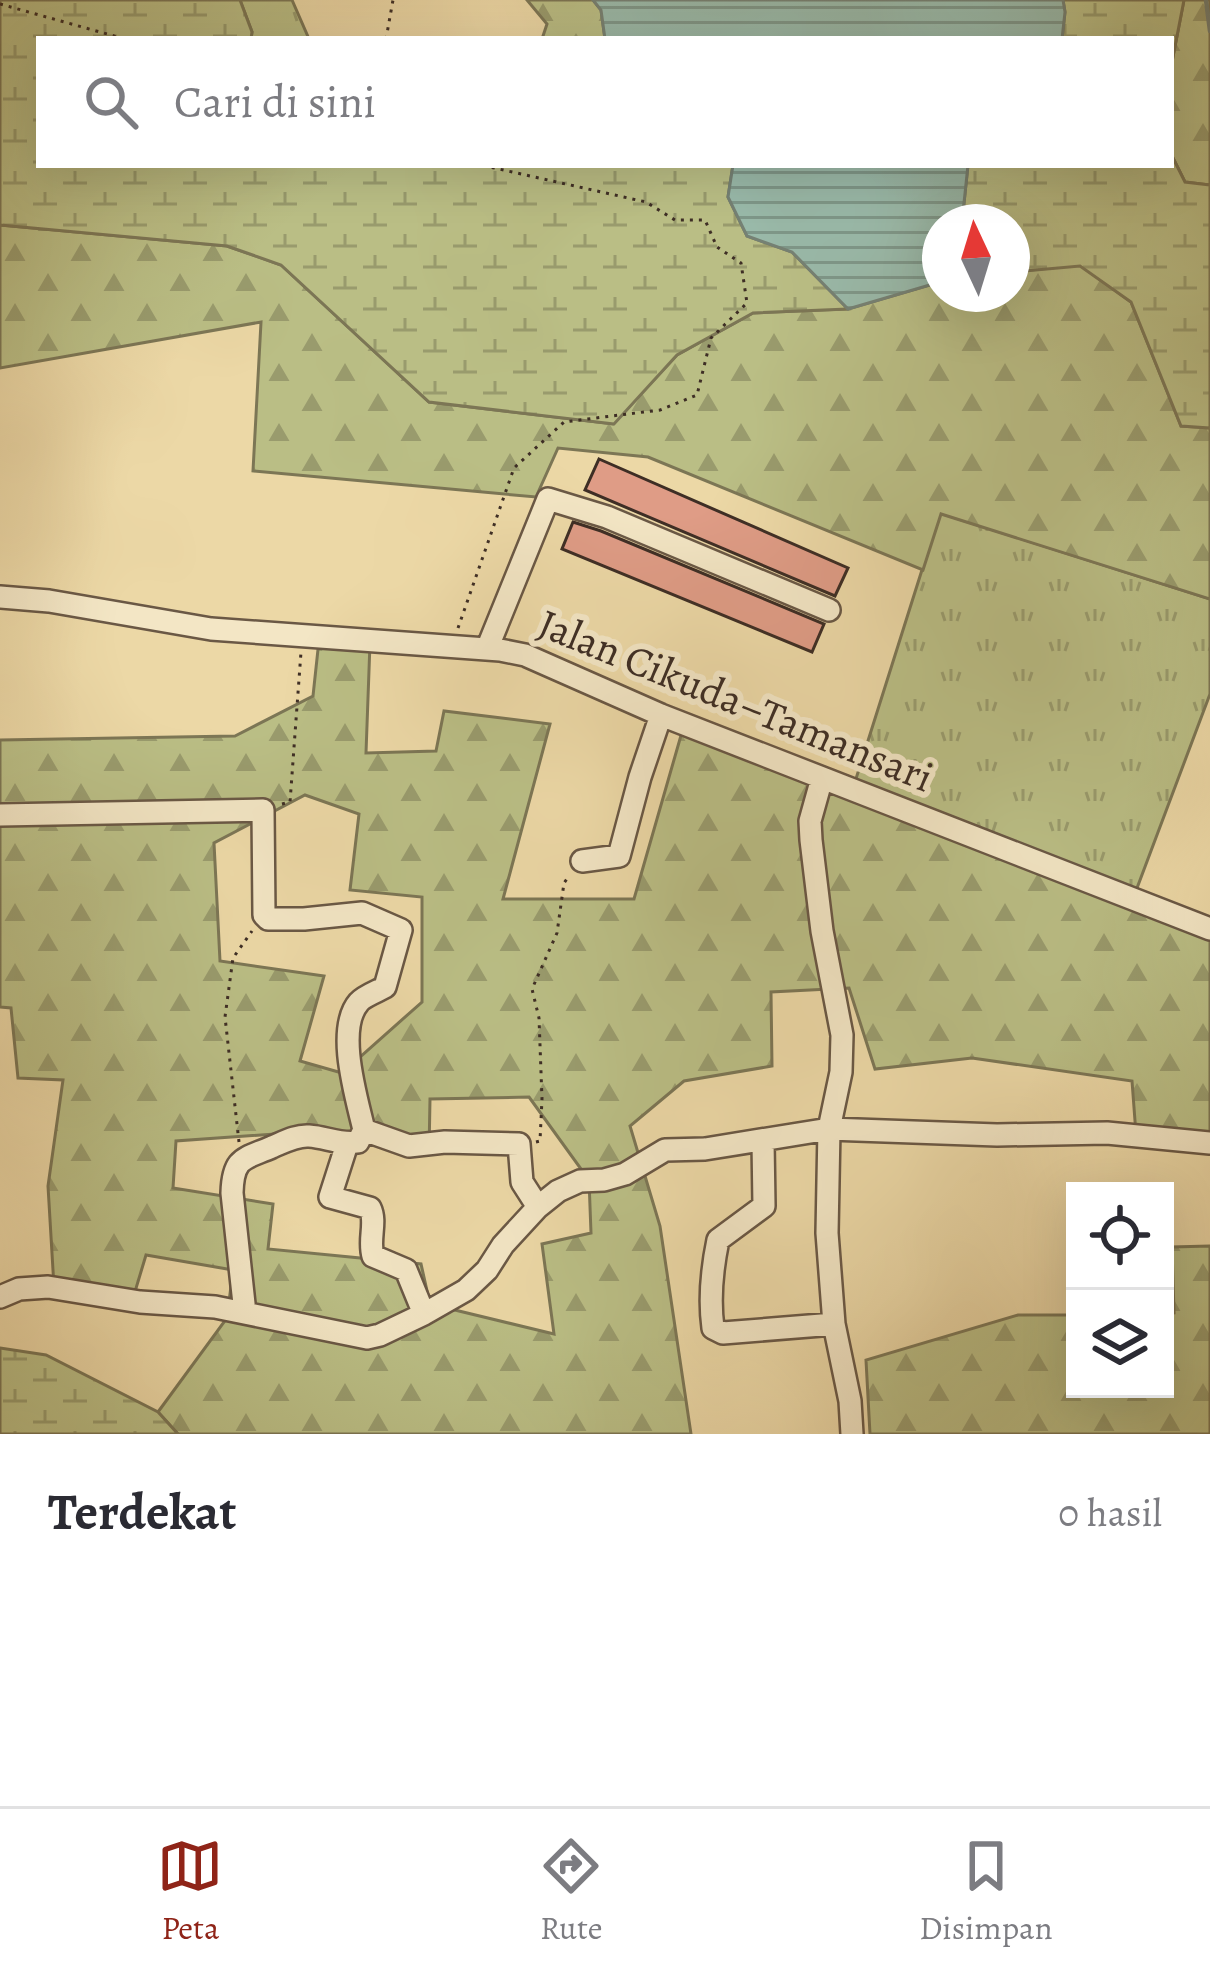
<!DOCTYPE html>
<html lang="id">
<meta charset="utf-8">
<style>
:root{--surface:#fff;--page:#f7f7f7;--text:#2b2b33;--muted:#7c7c81;--line:#e1e1e2;--accent:#8f2418}
body{margin:0;font-family:Alegreya,serif;background:var(--page);color:var(--text)}
.controls{position:absolute;right:36px;bottom:36px;display:grid;overflow:hidden;border-radius:0px;box-shadow:0 12px 48px #0002}
.controls button{width:108px;height:108px;display:grid;place-items:center;padding:0;border:0;border-bottom:3px solid var(--line);background:var(--surface);color:var(--text);font:60px sans-serif}
.compass{position:absolute;left:922px;top:204px;width:108px;height:108px;border-radius:50%;background:var(--surface);box-shadow:0 12px 48px #0002;rotate:356deg}
.list{margin:0;padding:0;list-style:none}
h2{display:flex;justify-content:space-between;align-items:center;height:156px;margin:0;padding:0 48px;font-size:51px}
h2 small{font-size:39px;font-weight:400;color:var(--muted)}
.icon{flex:none;width:66px;height:66px;fill:none;stroke:currentColor;stroke-width:2;stroke-linecap:round;stroke-linejoin:round}
.map{position:relative;flex:none;width:1210px;height:1434px;overflow:hidden}
.search{position:absolute;background:var(--surface);box-shadow:0 12px 48px #0002;left:36px;right:36px;top:36px;height:132px;display:flex;align-items:center;gap:30px;box-sizing:border-box;padding:0 42px;border-radius:0px;color:var(--muted);font-size:45px}
.sheet{height:372px;background:var(--surface)}
nav{display:flex;justify-content:space-around;align-items:center;box-sizing:border-box;height:168px;border-top:3px solid var(--line);background:var(--surface);font-size:33px;color:var(--muted)}
nav a{display:grid;justify-items:center;gap:6px}
nav .on{color:var(--accent)}
.map>svg:first-child{display:block}
.grass{fill:url(#grass-tufts);stroke:#7c7655;stroke-width:3}
.forest{fill:url(#forest-firs);stroke:#7c7655;stroke-width:3;fill-rule:evenodd}
.wetland{fill:url(#wetland-marsh);stroke:#7c7655;stroke-width:3}
.water{fill:url(#water-rules);stroke:#758174;stroke-width:3}
.lines{fill:none;stroke-linecap:round;stroke-linejoin:round}
.stream{stroke:#758174;stroke-width:4.5}
.building{fill:#df9c86;stroke:#3e2e25;stroke-width:3}
.minor-casing{stroke:#6a5845;stroke-width:26}
.path{stroke:#3e2e25;stroke-width:3;stroke-dasharray:3 6;stroke-linecap:butt}
.minor{stroke:#f3e6c5;stroke-width:21}
.labels{text-anchor:middle;dominant-baseline:central;stroke-width:12;stroke-linejoin:round;paint-order:stroke}
.street-label{font-size:42px;fill:#3e2e25;stroke:#f3e6c5}
</style>
<div class="map">
<svg width="1210" height="1434" viewBox="0 0 1210 1434">
<defs>
<pattern id="grass-tufts" width="24" height="20" patternUnits="userSpaceOnUse" patternTransform="scale(3)"><rect width="24" height="20" fill="#babe85"/><path d="M3 7l-1-3M5 7V3M7 7l1-3M15 17l-1-3M17 17v-4M19 17l1-3" fill="none" stroke="#999b6d"/></pattern>
<pattern id="forest-firs" width="22" height="20" patternUnits="userSpaceOnUse" patternTransform="scale(3)"><rect width="22" height="20" fill="#babe85"/><path d="M5 1l3.5 6h-7zM16 11l3.5 6h-7z" fill="#999b6d"/></pattern>
<pattern id="wetland-marsh" width="20" height="14" patternUnits="userSpaceOnUse" patternTransform="scale(3)"><rect width="20" height="14" fill="#babe85"/><path d="M1 5h8M5 5V1M11 12h8M15 12V8" fill="none" stroke="#999b6d"/></pattern>
<pattern id="water-rules" width="6" height="5" patternUnits="userSpaceOnUse" patternTransform="scale(3)"><rect width="6" height="5" fill="#99b9a9"/><path d="M0 2.5h6" fill="none" stroke="#7e9789"/></pattern>
</defs>
<rect width="100%" height="100%" fill="#ecd8a6"/>
<filter id="stains"><feTurbulence type="fractalNoise" baseFrequency=".00167" numOctaves="4"/><feColorMatrix values="0 0 0 0 .2 0 0 0 0 .09 0 0 0 0 .02 0 0 0 .5 -.17"/></filter>
<radialGradient id="worn" r=".72"><stop offset=".6" stop-color="#630" stop-opacity="0"/><stop offset="1" stop-color="#630" stop-opacity=".3"/></radialGradient>
<path class="grass" d="M240,0H292L309,39H251L252,32Z
M940,513L1210,599V694L1134,896L854,785Z"/>
<path class="forest" d="M527,0H593L601,10L605,39H542L547,24Z
M1184,0H1210V185L1185,182L1171,154V67Z
M0,225L227,246L281,265L429,402L613,424L677,355L753,313L848,309L940,282V294H1012V272L1080,265L1131,302L1181,426L1210,428V599L941,514L923,570L648,457L558,448L536,497L253,471L261,322L0,368Z
M319,640L370,643L366,753L436,751L444,711L550,724L503,899H634L684,725L1210,927V1144L1136,1134L1132,1081L972,1058L875,1069L849,988L771,992L772,1066L684,1081L630,1126L660,1226L691,1434H178L158,1412L227,1318L233,1270L146,1255L134,1295L54,1287L48,1186L63,1080L18,1078L11,1008L0,1007V740L235,736L313,696ZM305,795L359,814L350,890L422,897V1002L342,1073L300,1061L324,976L220,961L214,843ZM529,1097L589,1180L591,1233L542,1244L554,1334L430,1304L421,1264L268,1249L273,1204L173,1188L176,1141L331,1130L429,1153L430,1099Z
M1210,1246V1434H870L866,1360L1018,1315H1075V1389H1165V1314L1174,1313L1172,1247Z"/>
<path class="wetland" d="M0,0H240L252,32L251,39H39V165H733L728,197L747,236L792,252L848,309L753,313L677,355L614,424L429,402L281,265L227,246L0,225Z
M1063,0H1184L1171,67V39H1062L1065,12Z
M1171,154L1185,182L1210,185V428L1181,426L1131,302L1080,266L1012,272V222H962L968,165H1171Z
M0,1348L46,1355L158,1412L178,1434H0Z"/>
<path class="water" d="M593,0H1063L1065,12L1062,39H605L601,10Z
M733,165H968L962,222H940V282L848,309L792,252L747,236L728,197Z"/>
<g class="lines">
<path class="stream" d="M1206,0L1210,31"/>
</g>
<path class="building" d="M599,459L848,568L835,596L585,490Z
M573,522L601,531L824,624L812,652L562,549Z"/>
<g class="lines">
<defs>
<path id="minor" d="M0,597L49,601L211,629L500,650L525,655L661,715L1210,929
M487,649L548,499L607,517L829,610
M822,778L810,821L811,840L822,931L842,1035L841,1072L829,1129L827,1233L834,1324L850,1401L852,1434
M0,815L263,810L264,915L268,919H304L362,913L401,930L385,987C378,991 364,996 359,1002C335,1029 357,1099 364,1130L358,1142C340,1145 326,1137 309,1136C296,1135 284,1142 272,1147C245,1159 233,1156 232,1193L245,1313
M582,861L619,856L640,777L661,715
M364,1130L409,1146L445,1142L519,1144L522,1182L538,1207
M763,1141L764,1206L718,1240C712,1269 709,1299 713,1328L723,1333L834,1324
M347,1144L330,1197L370,1208C377,1222 368,1240 373,1256L406,1270L424,1314
M0,1297L19,1289L48,1287L140,1302L215,1307L367,1338L380,1335L424,1314L466,1290L487,1270L503,1245L538,1207L558,1191L580,1181L604,1180L625,1174L665,1150L705,1149L829,1129L997,1135L1107,1133L1210,1143"/>
</defs>
<use href="#minor" class="minor-casing"/>
<path class="path" d="M0,4L125,39
M386,39L393,0
M458,628L514,468L564,422L660,410L697,395L711,338L747,303L741,263L717,247L705,220H675L646,202L481,165
M282,804L290,802L301,652
M239,1142L225,1017L233,958L252,931
M536,1142L540,1141L542,1099L539,1018L532,989L557,933L564,883L569,876"/>
<use href="#minor" class="minor"/>
</g>
<g class="labels">
<g class="street-label">
<text transform="translate(736 700) rotate(22)">Jalan Cikuda–Tamansari</text>
</g>
</g>
<rect width="100%" height="100%" filter="url(#stains)"/>
<rect width="100%" height="100%" fill="url(#worn)"/>
</svg>
<div class="controls">
<button><svg class="icon" aria-label="locate" viewBox="0 0 24 24"><circle cx="12" cy="12" r="6"/><path d="M12 2v4M12 18v4M2 12h4M18 12h4"/></svg></button>
<button><svg class="icon" aria-label="layers" viewBox="0 0 24 24"><path d="M12 4l9 5-9 5-9-5zM3 14l9 5 9-5"/></svg></button>
</div>
<svg class="compass" viewBox="-18 -18 36 36"><path d="M0-13l5 13h-10z" fill="#e53935"/><path d="M0 13l5-13h-10z" fill="#7c7c81"/></svg>
<div class="search"><svg class="icon" aria-label="search" viewBox="0 0 24 24"><circle cx="10" cy="10" r="6"/><path d="M15 15l6 6"/></svg>Cari di sini</div>
</div>
<section class="sheet">
<h2>Terdekat<small>0 hasil</small></h2>
<ul class="list">
</ul>
</section>
<nav>
<a class="on"><svg class="icon" aria-label="map" viewBox="0 0 24 24"><path d="M3 6l6-2 6 2 6-2v14l-6 2-6-2-6 2zM9 4v14M15 6v14"/></svg>Peta</a>
<a><svg class="icon" aria-label="directions" viewBox="0 0 24 24"><path d="M12 3l9 9-9 9-9-9zM9 14v-3h6M13 9l2 2-2 2"/></svg>Rute</a>
<a><svg class="icon" aria-label="saved" viewBox="0 0 24 24"><path d="M7 4h10v16l-5-4-5 4z"/></svg>Disimpan</a>
</nav>
